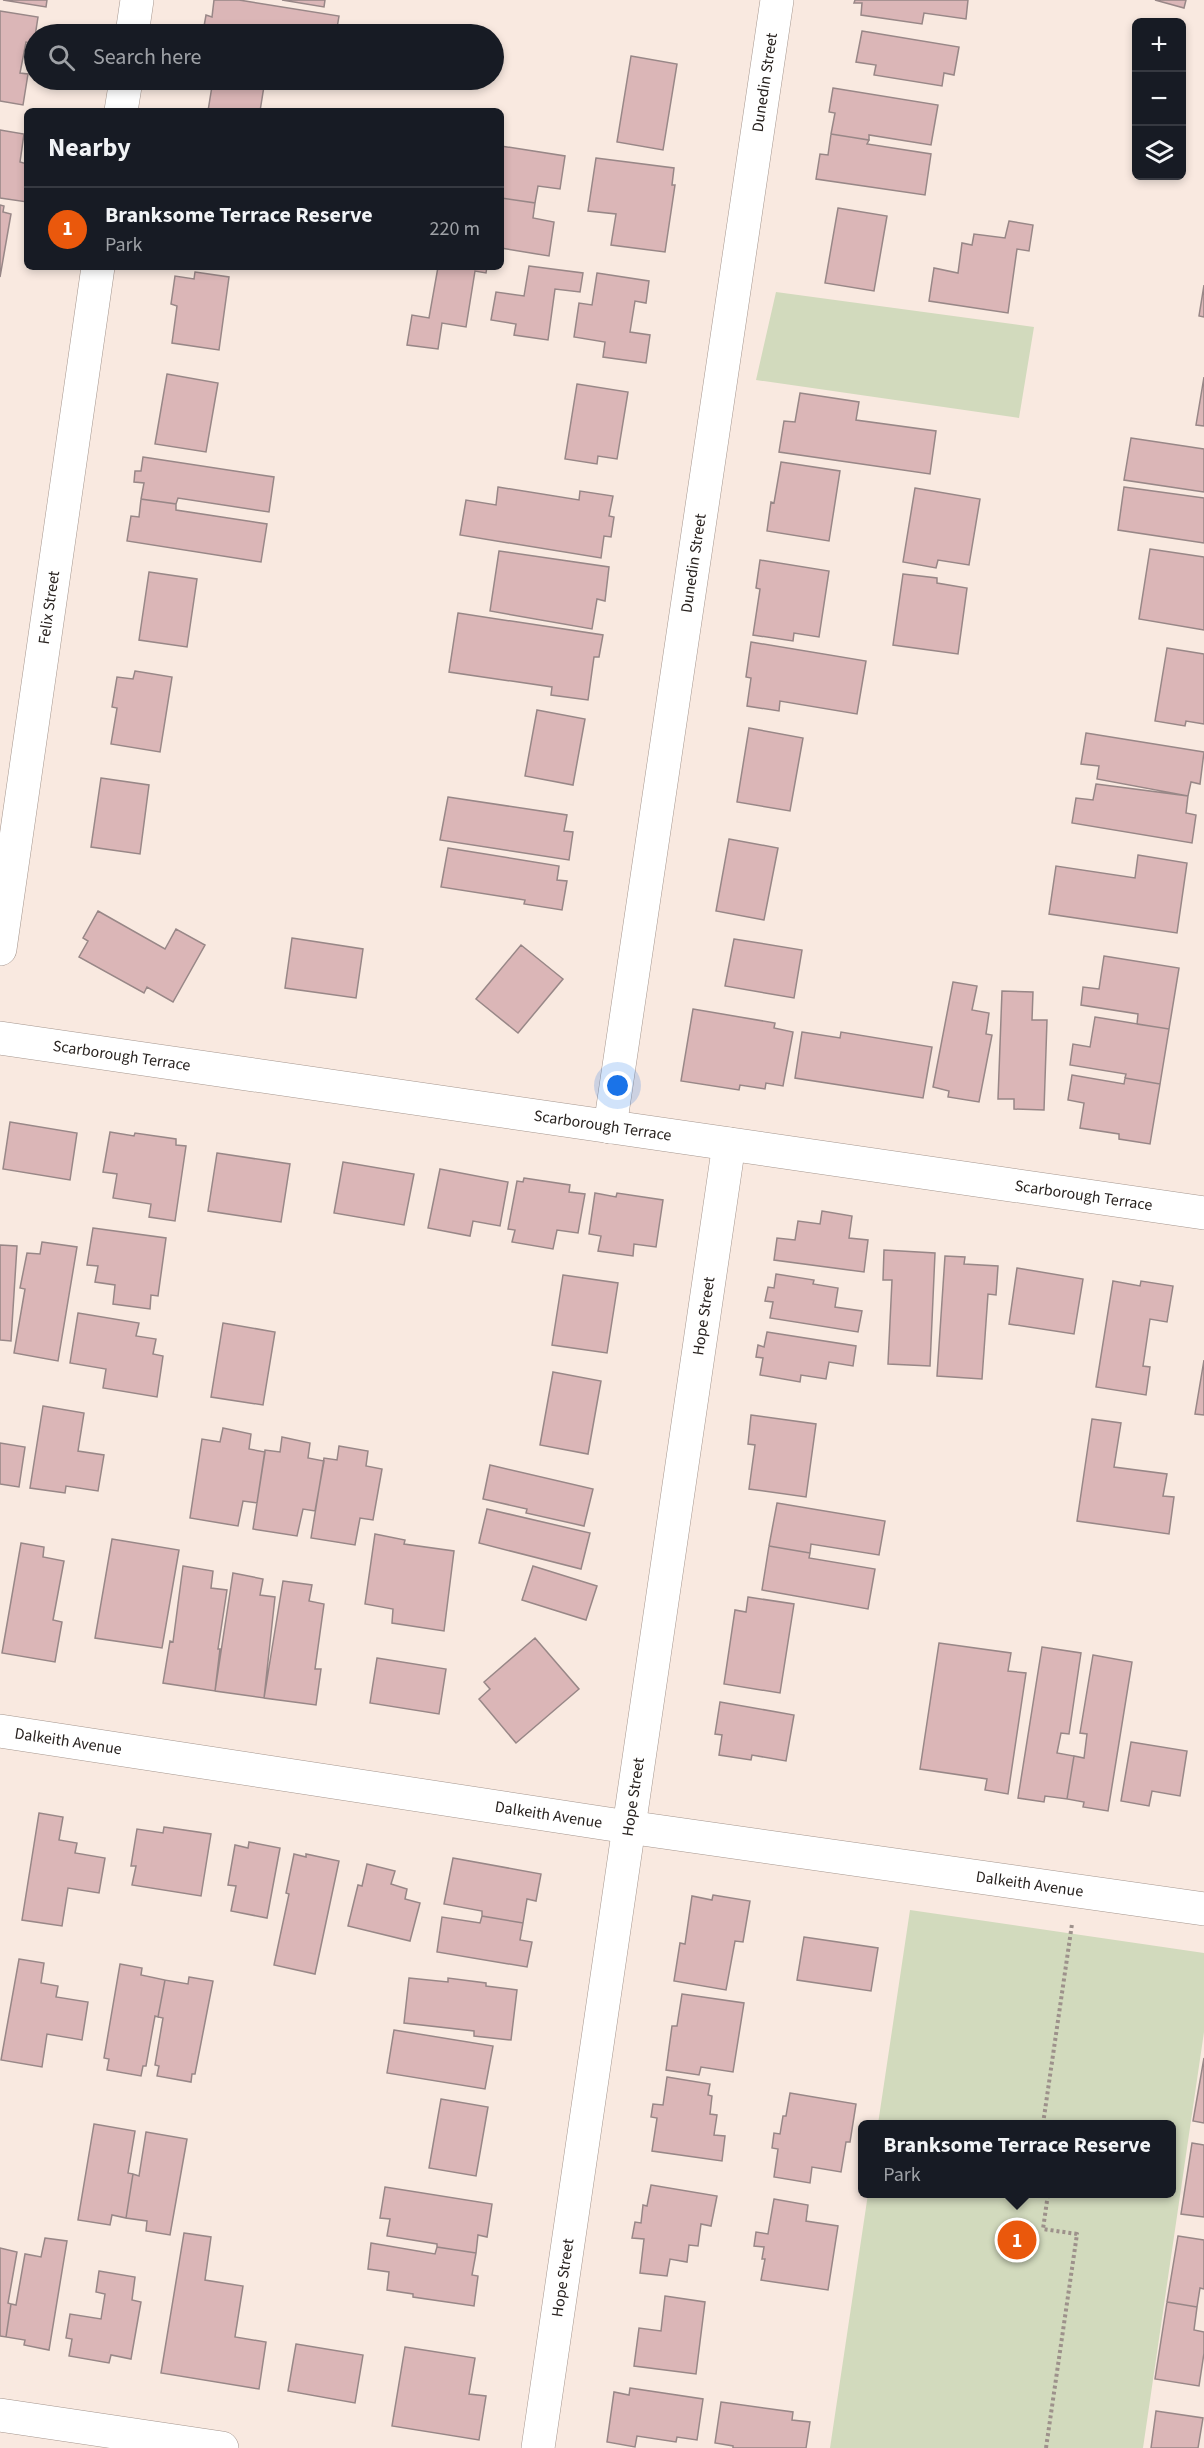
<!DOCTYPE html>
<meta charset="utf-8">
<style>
:root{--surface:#171b24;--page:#242831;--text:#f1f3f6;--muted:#9ea1a6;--line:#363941;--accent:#ea580c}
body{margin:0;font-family:"Source Sans 3",sans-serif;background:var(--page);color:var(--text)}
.controls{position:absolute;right:18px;top:18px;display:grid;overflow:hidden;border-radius:9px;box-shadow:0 3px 9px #0003}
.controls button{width:54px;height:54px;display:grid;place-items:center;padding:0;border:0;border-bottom:2px solid var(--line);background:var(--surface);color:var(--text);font:30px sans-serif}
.you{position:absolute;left:618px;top:1086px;width:21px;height:21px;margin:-15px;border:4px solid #fff;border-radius:50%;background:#1a73e8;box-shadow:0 0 0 9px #1a73e833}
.badge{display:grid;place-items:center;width:39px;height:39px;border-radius:50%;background:var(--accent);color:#fff;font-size:20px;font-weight:700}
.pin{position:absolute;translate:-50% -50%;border:3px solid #fff;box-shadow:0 2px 6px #0006}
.popup{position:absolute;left:858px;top:2120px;width:318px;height:78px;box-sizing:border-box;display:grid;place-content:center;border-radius:9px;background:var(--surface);filter:drop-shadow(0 2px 4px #0005);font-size:20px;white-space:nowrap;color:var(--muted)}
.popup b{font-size:22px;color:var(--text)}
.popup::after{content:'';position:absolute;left:50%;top:100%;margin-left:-12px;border:12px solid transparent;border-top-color:var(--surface)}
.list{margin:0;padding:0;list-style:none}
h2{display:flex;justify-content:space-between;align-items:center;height:78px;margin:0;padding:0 24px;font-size:26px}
h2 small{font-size:20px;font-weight:400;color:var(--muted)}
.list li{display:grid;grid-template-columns:39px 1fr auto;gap:18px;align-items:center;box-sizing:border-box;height:84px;padding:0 24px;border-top:2px solid var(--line)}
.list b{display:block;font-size:22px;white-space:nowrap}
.list p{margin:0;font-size:20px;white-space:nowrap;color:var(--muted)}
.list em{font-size:20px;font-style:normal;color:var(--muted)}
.icon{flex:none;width:33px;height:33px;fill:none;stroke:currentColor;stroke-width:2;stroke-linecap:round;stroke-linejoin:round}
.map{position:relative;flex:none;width:1204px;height:2448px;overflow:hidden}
.search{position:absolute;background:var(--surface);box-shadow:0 3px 9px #0003;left:24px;top:24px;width:480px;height:66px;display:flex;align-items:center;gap:15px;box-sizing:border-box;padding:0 21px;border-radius:33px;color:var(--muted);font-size:22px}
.panel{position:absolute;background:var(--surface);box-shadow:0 3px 9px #0003;left:24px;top:108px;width:480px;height:162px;border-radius:9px}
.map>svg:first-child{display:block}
.green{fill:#d2dabd}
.building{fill:#dbb6b7;stroke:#988787;stroke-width:1.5}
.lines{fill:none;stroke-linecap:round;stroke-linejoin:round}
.minor-casing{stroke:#a5968e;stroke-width:34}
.path{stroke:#9d918b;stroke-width:4;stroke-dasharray:3 3;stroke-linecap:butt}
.minor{stroke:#fff;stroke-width:33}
.labels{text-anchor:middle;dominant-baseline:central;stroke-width:4.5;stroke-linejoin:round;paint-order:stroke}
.street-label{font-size:16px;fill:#292320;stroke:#f9e9e0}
</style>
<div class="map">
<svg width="1204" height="2448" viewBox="0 0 1204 2448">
<rect width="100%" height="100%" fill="#f9e9e0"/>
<path class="green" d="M776,292L1034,327L1019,418L756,380Z
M910,1910L1204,1953V2032L1143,2448H830L868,2194H1172V2124H878Z"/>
<path class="building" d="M3,0H47L46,7Z
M214,0H239L339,16L337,28L361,31L360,34H214L203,32L206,15L212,17Z
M282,0H325L324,7Z
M855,0H968L966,19L924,13L922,24L861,15L862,3H854Z
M1155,0H1186L1184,8Z
M0,11L38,17L34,43L26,42L20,73L28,74L23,105L0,101Z
M862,31L959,47L954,75L944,73L942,86L874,75L876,65L856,62Z
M631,56L677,64L663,150L617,142Z
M213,80H265L260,111H208Z
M833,88L938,105L931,145L869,135V140L831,134L835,113L829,112Z
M0,130L24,134L20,162L27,164V202L0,198Z
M831,134L869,140L867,144L931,154L925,195L816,179L820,154L828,155Z
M501,146L565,156L560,189L538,186L535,203L501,198Z
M596,158L674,168L672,185H675L665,252L611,245L616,214L588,211Z
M501,198L535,203L533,218L554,222L549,256L501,248Z
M0,205L4,206L3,212L11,214L0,277Z
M838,208L887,216L874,291L825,283Z
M1009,221L1033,225L1029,251L1017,249L1008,313L929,301L934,268L958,273L962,243L972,245L974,234L1005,238Z
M529,266L583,273L580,292L555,289L548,340L514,335L516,324L491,320L496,292L524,296Z
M438,267H487L486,273L475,271L466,327L442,323L438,349L407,345L412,315L429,318Z
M195,272L229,277L219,350L172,343L177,306L171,304L175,276L194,279Z
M597,273L649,281L646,303L635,301L630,332L650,335L646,363L603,357L605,342L574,337L579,303L592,305Z
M1204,285V317L1199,316Z
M167,374L218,383L206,452L155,444Z
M1204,377V426L1196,425Z
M577,384L628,392L617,459L598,456L597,464L565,459Z
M800,393L859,402L856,420L936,431L930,474L779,452L784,421L795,422Z
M1131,438L1204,449V492L1124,480Z
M143,457L274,477L269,512L178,498L176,504L141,499L144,483L134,482L135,471H141Z
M781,462L840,471L829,541L767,531L771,502L774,503Z
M498,487L579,500L580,491L613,496L609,516L614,517L611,537L604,536L601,558L460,535L466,500L496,505Z
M1124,487L1204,498V543L1118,530Z
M915,488L980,499L969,565L938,560L936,568L903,562Z
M141,499L176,504V510L267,524L261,562L127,541L131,516L139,517Z
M1150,549L1204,557V630L1139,619Z
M499,551L609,567L605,601L597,599L592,629L490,611Z
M760,560L829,571L819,637L794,633L793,641L753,635L760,589L756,588Z
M149,572L197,579L187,647L139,640Z
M903,574L937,578V583L967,588L958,654L893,645Z
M458,613L603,635L599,657H594L588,700L551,695L552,687L449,672Z
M751,642L866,661L857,714L780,701L779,711L747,706L751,678L746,677Z
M1167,648L1204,654V724L1186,721L1185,726L1155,721Z
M135,671L172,677L160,752L111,744L117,708L112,707L117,677L133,679Z
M537,710L585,719L573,785L525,776Z
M749,728L803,738L790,811L737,802Z
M1086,733L1204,752L1200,784L1191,782L1188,796L1097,779L1099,766L1081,764Z
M101,778L149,785L140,854L91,847Z
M1096,784L1188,796L1186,813L1196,815L1192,843L1072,823L1076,798L1093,800Z
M448,797L567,815L564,831L573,832L569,860L440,840Z
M729,839L778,848L764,920L716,911Z
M448,848L559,866L557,880L567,881L562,910L524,904L525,900L441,887Z
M1138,855L1187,863L1177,933L1049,914L1056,866L1135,878Z
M98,911L165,949L176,929L205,945L173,1002L147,987L144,993L79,957L88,941L83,938Z
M292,938L363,949L356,998L285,988Z
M734,939L802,950L794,998L725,986Z
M521,945L563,979L518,1033L476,999Z
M1104,956L1179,968L1169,1029L1137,1024L1138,1014L1081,1005L1083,987L1099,989Z
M953,982L977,986L972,1010L989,1013L986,1034L992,1035L979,1102L948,1097L949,1091L933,1087Z
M1002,991L1033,992L1032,1020H1047L1044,1110L1014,1109V1099H998Z
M693,1009L775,1023L774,1028L793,1032L783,1086L766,1083L765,1089L740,1085L739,1090L681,1081Z
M1095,1017L1169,1029L1160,1084L1125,1078L1126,1074L1070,1065L1073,1044L1090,1047Z
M802,1032L840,1038L841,1032L932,1047L923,1098L795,1078Z
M1072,1075L1124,1084L1125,1078L1160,1084L1150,1144L1119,1139V1134L1080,1128L1084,1103L1068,1100Z
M10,1122L77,1133L70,1180L3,1169Z
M110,1132L134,1136L135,1133L176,1139V1145L186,1146L175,1221L149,1217L151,1204L113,1198L117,1174L103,1172Z
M217,1153L290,1164L281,1222L208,1211Z
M343,1162L414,1174L404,1225L334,1213Z
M440,1169L508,1182L500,1226L473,1221L470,1236L428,1228Z
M524,1178L570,1185L569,1192L585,1194L578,1233L557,1230L553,1249L512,1242L515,1230L508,1229L517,1181L523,1182Z
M595,1193L616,1197L617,1193L663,1200L656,1247L634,1244L633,1256L598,1251L601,1236L589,1234Z
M822,1211L852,1216L849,1238L868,1240L864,1272L774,1260L777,1238L795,1240L798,1221L820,1224Z
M93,1228L166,1238L158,1296L151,1295L150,1309L113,1304L115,1285L95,1282L98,1266L87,1265Z
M42,1242L77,1247L58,1361L14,1353L25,1289L20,1288L27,1253L40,1254Z
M0,1245L17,1246L11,1341L0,1340Z
M884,1250L935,1253L930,1366L888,1364L892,1280H883Z
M945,1256L965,1257L964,1264L998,1266L996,1295L988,1294L982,1379L937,1376Z
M1017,1268L1083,1279L1074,1334L1009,1324Z
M776,1274L814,1280L813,1284L838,1288L835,1307L862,1311L858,1332L770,1318L773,1302L765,1301L768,1287L774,1288Z
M563,1275L618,1283L607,1353L552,1345Z
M1113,1281L1140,1286L1141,1281L1173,1286L1167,1322L1150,1319L1143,1366L1150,1367L1146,1395L1096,1387Z
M78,1313L139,1323L136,1336L156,1339L153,1354L163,1356L157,1397L103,1388L106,1369L70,1363Z
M223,1323L275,1332L263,1405L211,1397Z
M767,1332L856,1346L853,1366L829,1362L826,1379L801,1375L800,1382L760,1375L763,1358L756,1357L758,1345L764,1347Z
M1204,1360V1415L1195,1414Z
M553,1372L601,1381L588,1454L540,1445Z
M43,1406L84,1413L78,1451L104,1455L98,1491L66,1486L65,1493L30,1488Z
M751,1415L816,1424L806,1497L749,1489L755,1445L748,1444Z
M1092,1419L1121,1423L1114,1467L1167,1474L1163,1496L1174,1497L1169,1534L1077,1521Z
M223,1428L251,1434L249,1449L265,1452L257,1503L243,1501L238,1526L190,1518L202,1439L220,1442Z
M282,1437L310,1443L308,1458L324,1461L315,1511L303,1509L297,1536L253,1529L265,1450L280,1452Z
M0,1443L25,1447L19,1487L0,1484Z
M339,1446L368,1451L366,1466L382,1469L373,1520L360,1518L355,1545L311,1538L324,1458L337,1460Z
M490,1465L593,1489L584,1526L526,1513L527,1509L483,1499Z
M777,1503L885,1521L879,1555L811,1544L810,1553L769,1546Z
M487,1509L590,1533L581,1569L479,1543Z
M375,1534L405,1540L404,1544L454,1551L444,1631L392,1623L393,1609L365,1604Z
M112,1539L179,1550L162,1648L95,1638Z
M21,1543L44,1547L43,1557L64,1561L53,1620L62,1622L55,1662L2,1653Z
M769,1546L810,1553L809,1558L875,1569L868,1609L762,1590Z
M183,1566L213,1571L211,1588L227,1590L218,1649H220L215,1691L163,1683L170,1641L173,1642Z
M533,1566L597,1586L586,1620L522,1600Z
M233,1573L263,1579L260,1595L275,1597L264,1698L215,1691Z
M283,1581L312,1585L309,1601L324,1604L315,1669H321L316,1705L264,1698Z
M748,1597L794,1604L780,1693L724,1684L735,1610L746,1612Z
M535,1638L579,1689L516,1743L479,1699L490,1689L484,1682Z
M939,1643L1011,1653L1008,1671L1026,1673L1008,1794L985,1790L987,1779L920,1769Z
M1042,1647L1081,1653L1069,1734L1061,1733L1057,1753L1074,1756L1067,1799L1045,1796L1044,1802L1018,1798Z
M1093,1655L1132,1662L1108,1811L1083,1807L1084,1802L1067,1799L1074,1756L1084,1758L1087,1734L1080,1733Z
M377,1658L446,1669L439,1714L370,1703Z
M720,1702L794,1715L786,1761L752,1755L751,1760L719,1755L722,1735L715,1734Z
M1131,1742L1187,1751L1180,1796L1152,1791L1149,1806L1121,1801Z
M39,1813L63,1817L59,1840L77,1843L75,1853L105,1858L99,1893L68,1888L62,1926L22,1920Z
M164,1827L211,1834L201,1896L132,1885L136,1866H131L137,1829L163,1833Z
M249,1842L280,1848L267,1918L231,1911L236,1886L228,1885L235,1845L248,1848Z
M294,1854L306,1857V1854L339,1861L315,1974L274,1965L289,1894L286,1893Z
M453,1858L541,1874L536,1901L527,1899L523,1923L482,1916V1911L444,1904Z
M367,1864L395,1871L391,1884L407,1889L405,1899L420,1903L410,1941L348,1926L358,1885L362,1886Z
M713,1895L750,1901L743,1942L735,1941L726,1990L674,1981L680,1943L685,1944L692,1896L712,1900Z
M482,1916L523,1923L520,1940L532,1942L527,1967L437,1952L442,1917L480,1923Z
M804,1937L878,1948L871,1991L797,1980Z
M19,1959L44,1963L41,1983L58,1986L56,1997L88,2002L82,2040L47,2034L42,2067L1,2060Z
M120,1964L142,1968L141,1975L165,1980L158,2017L155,2016L146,2066H143L141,2076L107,2070L109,2059L104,2058Z
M189,1977L213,1981L195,2074H192L191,2082L157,2076L159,2066L155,2065L163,2018L158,2017L165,1980L188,1984Z
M409,1978L448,1982V1978L486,1983V1986L517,1990L511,2040L474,2036V2031L404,2023Z
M682,1994L744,2003L733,2072L701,2067L699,2075L666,2070L672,2026H677Z
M394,2030L493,2046L485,2089L387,2073Z
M1204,2058V2123L1193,2121Z
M667,2077L710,2084L708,2095L712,2096L710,2114L717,2115L714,2135L725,2136L722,2161L652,2151L657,2118L651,2117L653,2104L663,2105Z
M790,2093L856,2104L850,2142H846L841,2172L812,2167L810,2183L774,2177L778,2149L772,2148L774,2133L780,2134L783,2116H786Z
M441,2099L488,2107L476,2176L429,2168Z
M94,2124L135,2131L128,2173L133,2174L126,2218L112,2215L110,2225L78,2220Z
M146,2132L187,2139L170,2235L146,2231L147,2221L126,2218L133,2174L139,2176Z
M1192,2143L1204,2145V2217L1181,2214Z
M651,2185L717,2196L711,2226L701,2224L698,2246L689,2245L687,2262L670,2259L667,2276L640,2273L644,2239L632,2238L635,2222L641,2223L643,2205L647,2206Z
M385,2187L492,2204L487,2237L478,2235L476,2253L437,2247V2244L387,2236L390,2219L380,2218Z
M774,2199L808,2205L806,2221L838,2226L828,2290L761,2280L765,2259H762L764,2247L754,2246L756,2232L768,2234Z
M184,2233L211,2237L205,2280L243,2286L235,2337L266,2342L259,2389L161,2373Z
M1178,2236L1204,2240V2289L1200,2288L1197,2307L1167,2302Z
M45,2238L67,2241L49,2350L24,2345L25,2340L6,2337L11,2304L16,2305L25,2254L41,2257Z
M371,2243L435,2254L437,2247L476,2253L472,2275L478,2276L474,2306L413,2297V2294L387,2290L389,2272L368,2269Z
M0,2248L17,2252L8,2303L11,2304L6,2337L0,2336Z
M99,2271L135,2277L132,2300L141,2302L131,2359L111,2355L109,2363L69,2356L72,2339L66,2338L70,2314L101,2319L105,2294L96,2292Z
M665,2296L705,2302L696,2374L634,2366L639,2328L661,2331Z
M1167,2302L1197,2307L1194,2330L1204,2332V2353L1199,2386L1155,2379Z
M296,2344L363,2355L355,2403L288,2391Z
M405,2347L475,2358L469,2394L486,2396L479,2440L392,2426Z
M630,2388L703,2399L697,2440L677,2437L676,2442L637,2436L635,2447L607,2442L614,2392L629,2395Z
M721,2402L793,2412L792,2420L810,2422L806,2448H733V2446L715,2443Z
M1156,2411L1203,2418L1198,2448H1151Z"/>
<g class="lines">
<defs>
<g id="minor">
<path d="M132,34L137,0"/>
<path d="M121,111L126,80"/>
<path id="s1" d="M0,949L98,267"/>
<path id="s2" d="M0,1038L1204,1213"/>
<path id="s3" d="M610,1127L777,0"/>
<path id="s4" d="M0,1731L628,1827L1204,1909"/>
<path d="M0,2415L222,2448"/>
<path id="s5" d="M538,2448L729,1144"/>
</g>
</defs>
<use href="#minor" class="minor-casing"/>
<path class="path" d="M1043,2124L1072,1924
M1046,2448L1077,2234L1043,2229L1048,2194"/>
<use href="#minor" class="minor"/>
</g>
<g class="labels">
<g class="street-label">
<text stroke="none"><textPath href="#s3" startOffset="1056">Dunedin Street</textPath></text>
<text stroke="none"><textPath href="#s3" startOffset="570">Dunedin Street</textPath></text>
<text stroke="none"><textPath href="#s1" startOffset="345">Felix Street</textPath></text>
<text stroke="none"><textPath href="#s2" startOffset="123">Scarborough Terrace</textPath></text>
<text stroke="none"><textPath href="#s2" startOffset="609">Scarborough Terrace</textPath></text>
<text stroke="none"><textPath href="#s2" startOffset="1095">Scarborough Terrace</textPath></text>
<text stroke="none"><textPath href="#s5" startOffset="1144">Hope Street</textPath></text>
<text stroke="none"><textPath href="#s4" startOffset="69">Dalkeith Avenue</textPath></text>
<text stroke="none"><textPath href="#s5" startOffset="658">Hope Street</textPath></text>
<text stroke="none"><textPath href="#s4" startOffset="555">Dalkeith Avenue</textPath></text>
<text stroke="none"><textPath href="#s4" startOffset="1041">Dalkeith Avenue</textPath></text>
<text stroke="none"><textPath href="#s5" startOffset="172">Hope Street</textPath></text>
</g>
</g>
</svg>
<div class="controls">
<button>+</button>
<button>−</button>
<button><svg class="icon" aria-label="layers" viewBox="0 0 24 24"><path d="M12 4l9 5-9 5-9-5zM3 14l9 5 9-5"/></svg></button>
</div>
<div class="you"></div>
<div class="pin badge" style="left:1017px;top:2240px">1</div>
<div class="popup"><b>Branksome Terrace Reserve</b>Park</div>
<div class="search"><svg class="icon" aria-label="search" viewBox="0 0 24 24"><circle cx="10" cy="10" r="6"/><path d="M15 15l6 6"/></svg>Search here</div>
<section class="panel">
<h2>Nearby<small></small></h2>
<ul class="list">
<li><span class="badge">1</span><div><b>Branksome Terrace Reserve</b><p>Park</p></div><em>220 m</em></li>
</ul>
</section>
</div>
